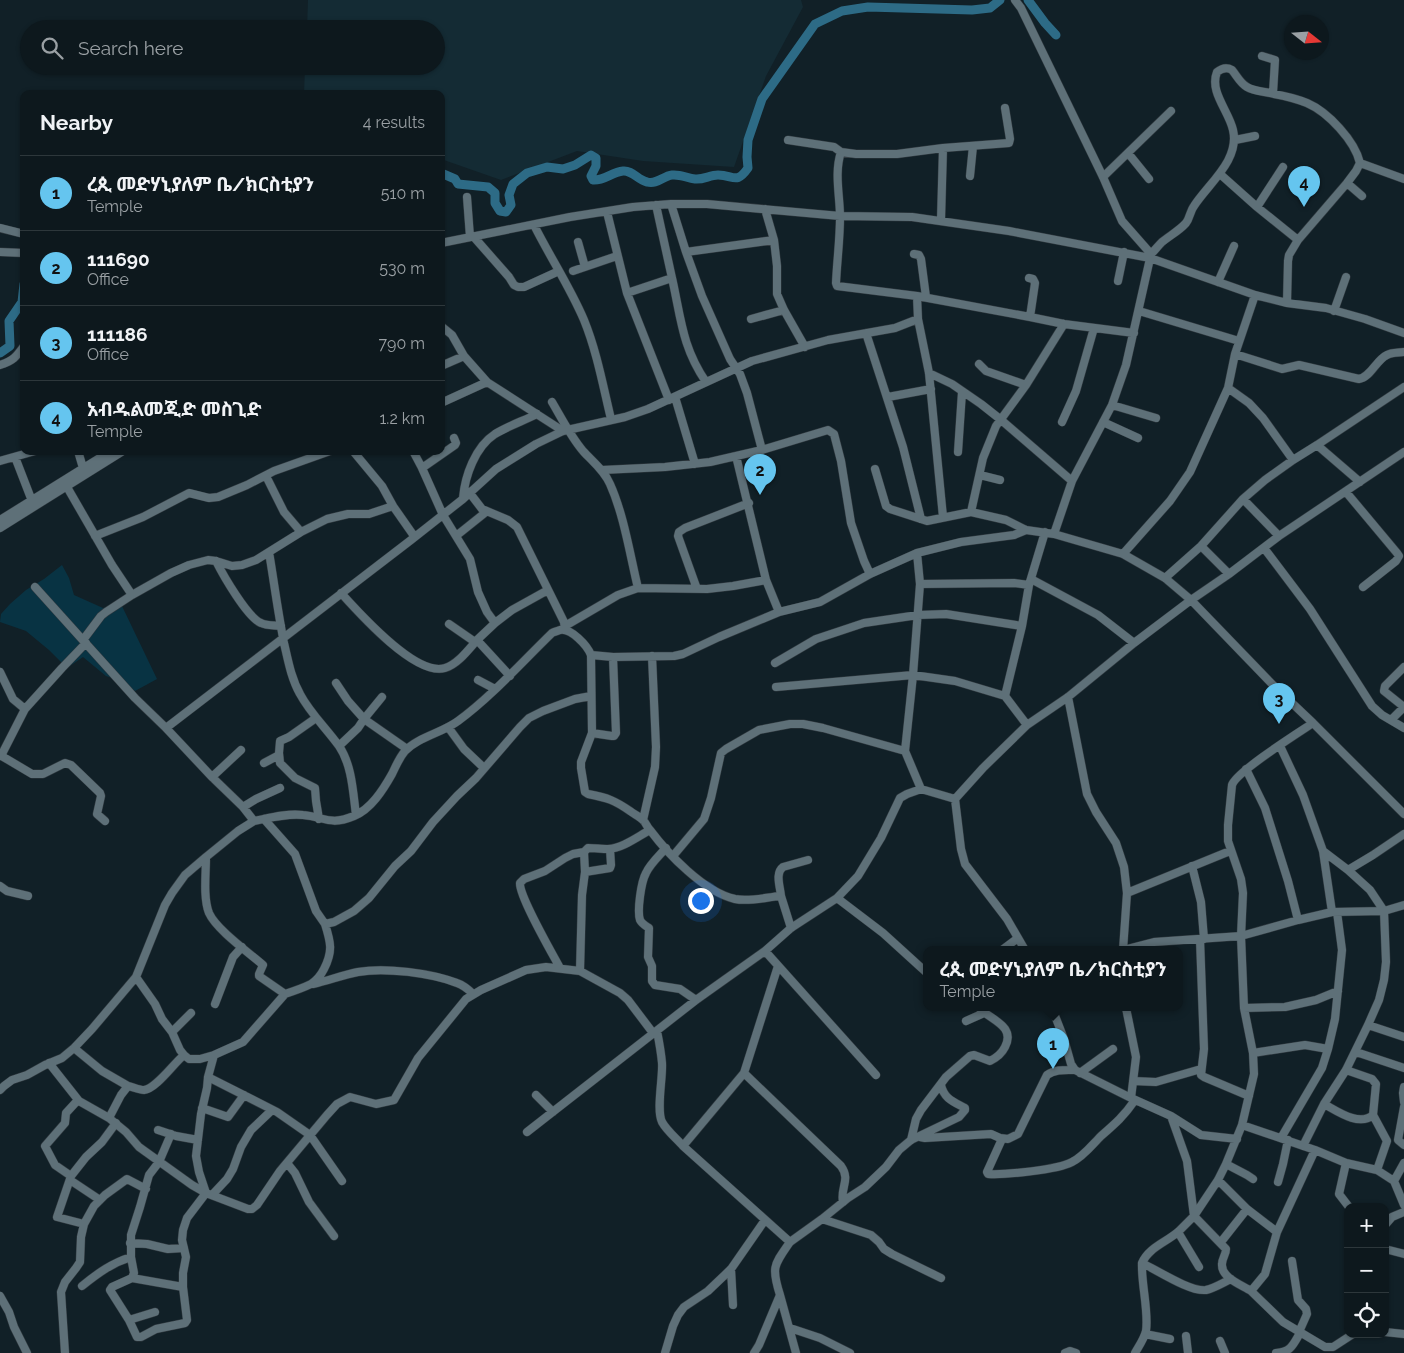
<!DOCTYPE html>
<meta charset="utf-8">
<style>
:root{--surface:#0d181d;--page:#1b252a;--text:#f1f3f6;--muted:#9aa0a4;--line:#2d373b;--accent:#65c5ef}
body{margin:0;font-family:Raleway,"Noto Sans Ethiopic",sans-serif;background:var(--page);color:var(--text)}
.controls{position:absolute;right:15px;bottom:15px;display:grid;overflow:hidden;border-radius:10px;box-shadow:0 1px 4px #0004}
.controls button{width:45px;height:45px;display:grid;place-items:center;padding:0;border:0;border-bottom:1px solid var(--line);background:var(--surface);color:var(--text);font:25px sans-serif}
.compass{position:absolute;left:1284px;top:15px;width:45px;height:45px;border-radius:50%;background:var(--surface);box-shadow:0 1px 4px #0004;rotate:107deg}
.you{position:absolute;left:700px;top:900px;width:18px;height:18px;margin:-12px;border:4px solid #fff;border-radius:50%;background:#1a73e8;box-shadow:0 0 0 8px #1a73e833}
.badge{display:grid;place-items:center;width:32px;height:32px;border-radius:50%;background:var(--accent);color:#111;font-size:16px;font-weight:700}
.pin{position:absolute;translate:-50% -41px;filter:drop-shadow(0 1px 2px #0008)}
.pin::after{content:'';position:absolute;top:26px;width:18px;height:15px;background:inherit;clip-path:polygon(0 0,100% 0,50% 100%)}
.popup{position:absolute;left:923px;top:946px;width:260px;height:65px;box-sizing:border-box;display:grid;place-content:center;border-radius:10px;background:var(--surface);filter:drop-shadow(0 1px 4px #0005);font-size:16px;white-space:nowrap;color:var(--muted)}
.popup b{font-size:19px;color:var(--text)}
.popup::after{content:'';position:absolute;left:50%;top:100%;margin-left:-10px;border:10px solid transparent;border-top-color:var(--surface)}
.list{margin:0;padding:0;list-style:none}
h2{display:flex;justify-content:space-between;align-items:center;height:65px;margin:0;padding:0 20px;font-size:21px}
h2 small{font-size:16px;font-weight:400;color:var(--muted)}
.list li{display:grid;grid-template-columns:32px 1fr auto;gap:15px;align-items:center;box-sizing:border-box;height:75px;padding:0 20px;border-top:1px solid var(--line)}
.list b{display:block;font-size:19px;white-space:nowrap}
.list p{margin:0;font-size:16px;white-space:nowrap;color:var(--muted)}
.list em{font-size:16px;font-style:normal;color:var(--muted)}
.icon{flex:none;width:28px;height:28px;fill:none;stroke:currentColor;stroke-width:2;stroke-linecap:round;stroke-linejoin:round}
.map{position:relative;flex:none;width:1404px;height:1353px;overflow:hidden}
.search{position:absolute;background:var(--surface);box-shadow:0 1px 4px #0004;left:20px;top:20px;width:425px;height:55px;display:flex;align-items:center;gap:12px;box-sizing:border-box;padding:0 18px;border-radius:28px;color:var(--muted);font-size:19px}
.panel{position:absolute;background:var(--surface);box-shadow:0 1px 4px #0004;left:20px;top:90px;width:425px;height:365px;border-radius:10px}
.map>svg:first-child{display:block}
.built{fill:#142b34}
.green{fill:#083343}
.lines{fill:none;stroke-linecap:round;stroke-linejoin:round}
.river{stroke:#2d6b86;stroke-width:9}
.minor-casing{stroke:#323b41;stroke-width:9}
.minor{stroke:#5e7078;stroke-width:8}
</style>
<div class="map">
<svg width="1404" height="1353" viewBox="0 0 1404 1353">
<rect width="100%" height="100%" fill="#112027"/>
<path class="built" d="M308,0H801L803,7L766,76L734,167L643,161L577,151L501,180L441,159V94H304L305,66H436V29H307Z"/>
<path class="green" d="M62,565L69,578L74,595L103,608L121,604L157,679L135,691L121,681L106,676L83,657L67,668L49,650L26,631L0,622L1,614L10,604L26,590L44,579Z"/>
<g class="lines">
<path class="river" d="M1028,0L1045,23L1056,35
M441,173L455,179L458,184L488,187L495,193V203L500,211L506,212L511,205L509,195L513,184L527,173L547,167L563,169L575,165L591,155L596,158V166L591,176L593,180C604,181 612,172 623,171C632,170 638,180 647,182C657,185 663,176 672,175C680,174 687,178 695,179C703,180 710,175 718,175C734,175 736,185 748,168L747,157L748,140L762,99L815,24L842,11L868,7L972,10L990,8L1000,0
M0,353L10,346L9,321L22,302L24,284"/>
<defs>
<path id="minor" d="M1015,0L1021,8L1103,177L1122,221L1151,254
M1262,56L1275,60L1273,93
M788,140L834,147L841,152L856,154H897L943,148
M1235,140L1255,136
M841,152C834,173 840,196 840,217C840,239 837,261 836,283L837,286L917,296L1030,317L1064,324L1134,333
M1128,153L1149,179
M1360,163L1404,179
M970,176L973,146
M1103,177L1171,111
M1347,183L1362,196
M467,197L470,237
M671,204L686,252L774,240
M1257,207L1283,167
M765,209L774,240L777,266V294L784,310L805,347
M607,212L627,293L669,400
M941,220L943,148L1009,143L1010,139L1005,108
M534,225C550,257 570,287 584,320C597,352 603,386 611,419
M0,228L24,234
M473,236L509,277L514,285L518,287H524L559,271
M578,242L585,267
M441,243L570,217L633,207L671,204H707L840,216L912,217L1009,231L1150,258L1255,295L1287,303L1326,308L1365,319L1404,333
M0,252L24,253
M686,252L702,296L730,359L740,374L747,393L762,450L828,430L834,434L841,461L851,523L864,561L870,574
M914,254L919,255L921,259L926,297
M573,271L617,256
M672,278C681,318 682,347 706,382
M1029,278L1033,279L1035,283L1030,317
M1118,281L1124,252
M1218,282L1234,246
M627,293L672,278L656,205
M917,296L918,319L929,373L943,517
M1287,303L1288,261L1289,255L1298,240
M1139,311L1239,341
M1334,311L1346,277
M751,319L784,310
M441,326L452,335L464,356
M866,333L903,447L921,519
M1235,354L1282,369L1299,365L1359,379C1371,377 1376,360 1387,355C1392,352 1399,353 1404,352
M979,364L986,371L1026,385
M0,365C13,361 16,357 24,346
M441,366L464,356L487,382
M929,373L952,384L981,404L1000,419L1072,481
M1228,388L1249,403L1263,418L1293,460
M675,397L695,464
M888,397L931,389
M552,402C562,419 571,437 583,451C593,462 604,470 610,484C624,515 630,555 638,588
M441,403L487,382L563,431
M1112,405L1156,418
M1062,422L1076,391L1094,328
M1103,422L1138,438
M78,451L83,468
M353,451L382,486L393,506
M413,451L422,468L443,515L470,559L478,592L487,612L495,623
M958,452L962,392
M736,456L766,580L779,612
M15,457L32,501
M0,461L35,451
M422,468L455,445L456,443L454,438
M875,469L886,506L890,509L927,521L971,512L1006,520L1026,530L1054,534L1123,554L1165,578L1191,600L1273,685L1313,723L1404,814
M602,470L665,467L710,462L762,450
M980,475L1000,480
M266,476L284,512L301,532
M1360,482L1317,445L1404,387
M67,487L112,565L132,595
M469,492L482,509L508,520L517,527L564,622L565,630
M1346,492L1397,553L1399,556L1396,561L1363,587
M463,498C465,476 475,447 495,434C508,426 523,421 537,414
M1243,499L1279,536
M971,512L983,458L996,426L1026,385L1064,324
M0,520L111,451
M0,528L123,451
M1054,534L1072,481L1112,405L1126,365L1151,254C1155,250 1158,246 1162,242C1169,236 1179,231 1186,223C1190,218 1190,211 1194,206C1209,183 1240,160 1233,130C1229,111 1209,92 1217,72C1222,68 1227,67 1232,70C1237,76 1240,83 1247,87C1255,92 1265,91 1274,94C1285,96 1297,99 1307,103C1328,112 1355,141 1360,163L1356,171L1347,183L1298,240L1257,207L1220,174
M95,536L143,517L189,493L209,498L218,497L247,485L274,471L330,451
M456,536L486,512
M1201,546L1229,574
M1264,548L1310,609L1372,706L1382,715L1404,728
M269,552C274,582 278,613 284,643C288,660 291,678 300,694C310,713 326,728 339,746C352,765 353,792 356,815
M917,553L920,584L913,675L905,751L921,789L955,799
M1123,554L1170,501L1190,472L1228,388L1235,354L1255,295
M216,561C223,575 247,617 261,623C267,626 274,625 281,626
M1165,578L1201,546L1243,499L1265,480L1293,460L1317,445
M1031,579L1098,615L1134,643
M920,584L1014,583L1029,585
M35,587L135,698L166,728L212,777L243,807L254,821C269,818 287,813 303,815C325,817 330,826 354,816C371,809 383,790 392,774C396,766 399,758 405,751C418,737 442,733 458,721C492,696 521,663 552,633C554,632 557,631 560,630C571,628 587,645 591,655L613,657L674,656L683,654L719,637L779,612L820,602L870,574L917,553L961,542L1014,535L1026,530
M697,589L678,536L679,532L685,528L749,503
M341,593C359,613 416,677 445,668C458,664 469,649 477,640
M449,624L475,642
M565,626L618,595L638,588L707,589L733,586L766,580
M83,640L101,616L106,612L132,595L171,573L189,565L208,560L216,561L232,566L242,565L256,560L301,532L327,519L348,514H369L393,506L414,536
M591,655L592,733L581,762V768L585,792L588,794C608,798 614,800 630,811C634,814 640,817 643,820C646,823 647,827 650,830C668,854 704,892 735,899C750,902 767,897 781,896L791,928
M775,663L816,639L864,623L918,615L946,614L1022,626
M0,672L13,699L25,709
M510,676L477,640L495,623L512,610L548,590
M478,680L495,689
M336,683L348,701L364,719L382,697
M776,687L913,675L955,681L1005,696L1027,725
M1005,696L1022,626L1029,585L1045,532
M1068,697L1087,794L1096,812L1116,843L1124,867L1127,893L1123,950L1154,942L1241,936L1298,920L1332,912L1384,911L1404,905
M1404,707L1384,691L1385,686L1404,667
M316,718L289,737L280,741L279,753L280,763L295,778L315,788L316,801L319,819
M1391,720L1404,707
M448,727L464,749L484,768
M166,728L411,540L463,499L496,469L536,444L563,431L625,417L648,409L752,361L828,340L895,328L918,319
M592,733L612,736H614L616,733L613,657
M339,746L358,728L364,719L407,749
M1280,746L1303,795L1323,851L1332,912
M0,755L32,774H43L65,763L71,765L100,793L101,796L97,814L105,821
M1,756L25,709L62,668L86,643
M264,763L279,755
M1246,769L1265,808L1288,881L1298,920
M212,777L241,750
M243,807L256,799L280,788
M264,819L295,854L316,911L325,924L334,922L354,911L369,898L395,866L411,851L433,822L457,796L476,778L520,727L529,718L543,711L575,699L591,696
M643,820L655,767L656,747L652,656
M254,821L238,831L206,857C206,873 203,898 209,913C216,929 248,952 263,965L259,974V976L285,994C294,991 303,988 311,984C317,980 321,975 324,969C333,951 331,943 325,924
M666,848C659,856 650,864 646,873C641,882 637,911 640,920C642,924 646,926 649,928L648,957L652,966V981L655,985L680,989L696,1000
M673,856L704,819L711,798L721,753L726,749L759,730L790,724H803L823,728L905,751
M1192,866L1201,902L1204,939
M1348,870L1373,855L1404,834
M585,872L610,868L611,865L610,849
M0,886L7,891L28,896
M1127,893L1230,851
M781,896C780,886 775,873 783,867L808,860
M837,898L883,933L927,973
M1200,939L1204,1049L1201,1075L1204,1077L1249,1096
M1002,950L1018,938
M1025,950L1007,919L965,864L961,849L955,799L983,768L1027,725L1068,697L1134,643L1191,600L1229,574L1279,536L1404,452
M765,951L876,1075
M778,966L744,1073L683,1146L790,1242L822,1219L848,1198L865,1187L886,1167L899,1150L911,1140L959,1117L965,1110V1108C954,1102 944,1099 941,1085
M560,968C552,953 519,896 520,883L524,879L545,871L565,858L573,854L584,852
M580,971L582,895L585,872L584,852L588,848C594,848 602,849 608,849C623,848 637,837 650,830
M136,977L155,1004L162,1019L172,1032L180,1050L184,1055L189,1059H200L214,1055
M313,984C328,981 342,975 358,972C385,967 431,973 457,983C463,985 468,989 473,994
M215,1004L233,957L242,947
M1052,1008L1064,1039L1071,1064L1075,1070L1131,1098
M1126,1008L1136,1057L1131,1098L1171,1116
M1244,1008L1285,1007L1316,1000L1338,991
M966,1021L984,1013
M1368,1025L1404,1037
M657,1031C659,1041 661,1052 662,1063C663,1078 656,1110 662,1122C667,1131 677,1139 683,1146
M172,1032L191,1013
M74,1048L102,1071L128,1086
M1356,1052L1404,1068
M1253,1053L1305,1045L1328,1049
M184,1055C174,1063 156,1089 144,1090C139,1090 133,1087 128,1086L121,1095L109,1118L126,1132L139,1147L192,1185L206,1193L248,1209H252L257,1205L280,1171L327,1115L337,1104L350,1097L376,1104L394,1100L418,1058L466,999L481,990L526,970L546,967L580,971L620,993L628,1000L653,1033
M49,1063L79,1101L109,1118
M1346,1070L1372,1079L1376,1084L1373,1115L1387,1141L1377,1170
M744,1073L841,1166C851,1180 840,1187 843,1202
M1080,1073L1113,1049
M208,1077L277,1112L310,1135L342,1181
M1133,1081L1156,1082L1201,1069
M1404,1087L1403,1093L1404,1102
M0,1090L4,1086L12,1080L27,1075L45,1065L62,1058L74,1048L92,1029L136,977L165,905L172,893L185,875L206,857
M536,1095L553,1112
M1324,1104C1337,1111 1359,1127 1373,1115
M1404,1107L1398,1140L1404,1145
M202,1108L228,1117L244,1095
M116,1123L102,1142L86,1157L71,1176L57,1217L84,1224L94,1206L105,1195L127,1179L146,1189
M1242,1125L1315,1150L1346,1163L1377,1170L1394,1181L1404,1205
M158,1130L176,1136L198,1140
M527,1132L696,1000L765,951L791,928L837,898L858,876L881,838L900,798L907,794L921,789
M920,1137L925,1138L991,1134L1000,1138L1008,1139L1018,1134L1047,1075C1055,1069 1065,1070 1075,1070
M1281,1138L1322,1068L1328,1049L1335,1019L1342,950L1337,912
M1002,1139L987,1172L988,1174C1005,1175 1057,1170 1072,1162C1083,1157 1092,1145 1101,1136C1116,1123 1124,1116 1135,1100
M911,1140L916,1119L921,1110L946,1077L970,1056L974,1055L990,1061C996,1058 1002,1053 1005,1047C1016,1026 991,1020 979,1008
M1303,1146L1324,1104L1346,1070L1368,1025L1379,1000L1384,980L1386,962L1384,911L1370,890L1348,870L1323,851
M1315,1150L1277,1232L1265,1274L1251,1291L1283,1322L1325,1347H1333L1353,1334
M287,1163L295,1173L309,1202L334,1236
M1346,1163L1339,1194L1349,1207
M1226,1164L1247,1175L1253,1179
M71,1176L55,1165L45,1146L65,1123L66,1113L78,1100
M70,1180L100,1200
M1218,1180L1247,1209L1277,1232
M1394,1181L1404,1163
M1278,1182L1283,1164L1288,1140
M206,1193L199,1172L196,1156L201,1114L207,1088L208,1077L214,1055L243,1042L285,994
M212,1195L227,1179L233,1169L241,1147L251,1130L272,1110
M822,1219L871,1235L879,1242L884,1249L892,1254L941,1278
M1385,1225L1392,1217L1404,1212
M1178,1232L1199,1267
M1221,1242L1247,1209
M130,1243L147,1244L168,1249L184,1248
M1385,1249L1404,1254
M1292,1261L1298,1300L1306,1309L1307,1314L1299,1332
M731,1269L733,1305
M132,1278L134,1273L131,1257V1235L140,1207L149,1175L159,1162L171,1134
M1231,1279C1224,1282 1215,1288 1206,1290C1190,1292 1157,1270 1142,1263C1149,1247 1167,1242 1179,1231C1184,1226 1189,1221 1194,1216L1187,1161L1171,1116L1201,1135L1237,1139
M82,1286C98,1273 112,1263 131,1257
M183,1287L132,1278L112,1287L110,1290L129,1320L137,1337H141L156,1329L185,1323L187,1320L183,1287V1273L186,1257L182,1240L183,1230L187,1218L206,1193
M1251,1291C1242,1285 1221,1278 1222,1264C1222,1258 1226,1255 1226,1249L1194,1216L1218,1180L1226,1164L1242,1125L1254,1074L1253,1053L1244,1008L1241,936L1243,893L1241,879L1228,841V825L1232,785C1236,772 1298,733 1313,723
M780,1295L796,1353
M0,1296L9,1312L14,1327L27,1353
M129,1320L155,1312
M790,1328L820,1338L850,1353
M1385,1332L1404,1334
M1145,1334L1170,1339
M1186,1336L1188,1353
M1220,1341L1225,1353
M65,1353L61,1292L65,1282L76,1268L80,1262L81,1237L84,1224
M665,1353L673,1326L678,1315L684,1307L708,1291L731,1269L765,1220
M754,1353L759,1345L780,1295C771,1267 774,1265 790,1242
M1065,1353L1070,1351L1076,1353
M1135,1353C1139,1346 1144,1339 1146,1331C1149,1312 1141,1283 1142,1263
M1276,1353C1291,1352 1293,1345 1300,1333"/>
</defs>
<use href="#minor" class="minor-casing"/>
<use href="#minor" class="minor"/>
</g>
</svg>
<div class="controls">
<button>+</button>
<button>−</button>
<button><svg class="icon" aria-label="locate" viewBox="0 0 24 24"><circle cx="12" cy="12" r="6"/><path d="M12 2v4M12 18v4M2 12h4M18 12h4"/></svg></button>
</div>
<svg class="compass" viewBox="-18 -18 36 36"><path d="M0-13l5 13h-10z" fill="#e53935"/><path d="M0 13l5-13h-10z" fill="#9aa0a4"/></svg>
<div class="you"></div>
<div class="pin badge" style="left:1053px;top:1069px">1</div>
<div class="popup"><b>ረጲ መድሃኒያለም ቤ/ክርስቲያን</b>Temple</div>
<div class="pin badge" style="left:760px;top:495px">2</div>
<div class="pin badge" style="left:1279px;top:724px">3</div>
<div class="pin badge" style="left:1304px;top:207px">4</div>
<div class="search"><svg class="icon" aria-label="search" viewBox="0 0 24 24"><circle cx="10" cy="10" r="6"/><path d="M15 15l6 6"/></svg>Search here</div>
<section class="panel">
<h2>Nearby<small>4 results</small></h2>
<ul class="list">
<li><span class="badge">1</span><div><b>ረጲ መድሃኒያለም ቤ/ክርስቲያን</b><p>Temple</p></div><em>510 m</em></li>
<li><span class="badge">2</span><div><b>111690</b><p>Office</p></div><em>530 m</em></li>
<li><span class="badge">3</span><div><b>111186</b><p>Office</p></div><em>790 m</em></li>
<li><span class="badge">4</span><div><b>አብዱልመጂድ መስጊድ</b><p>Temple</p></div><em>1.2 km</em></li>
</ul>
</section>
</div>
